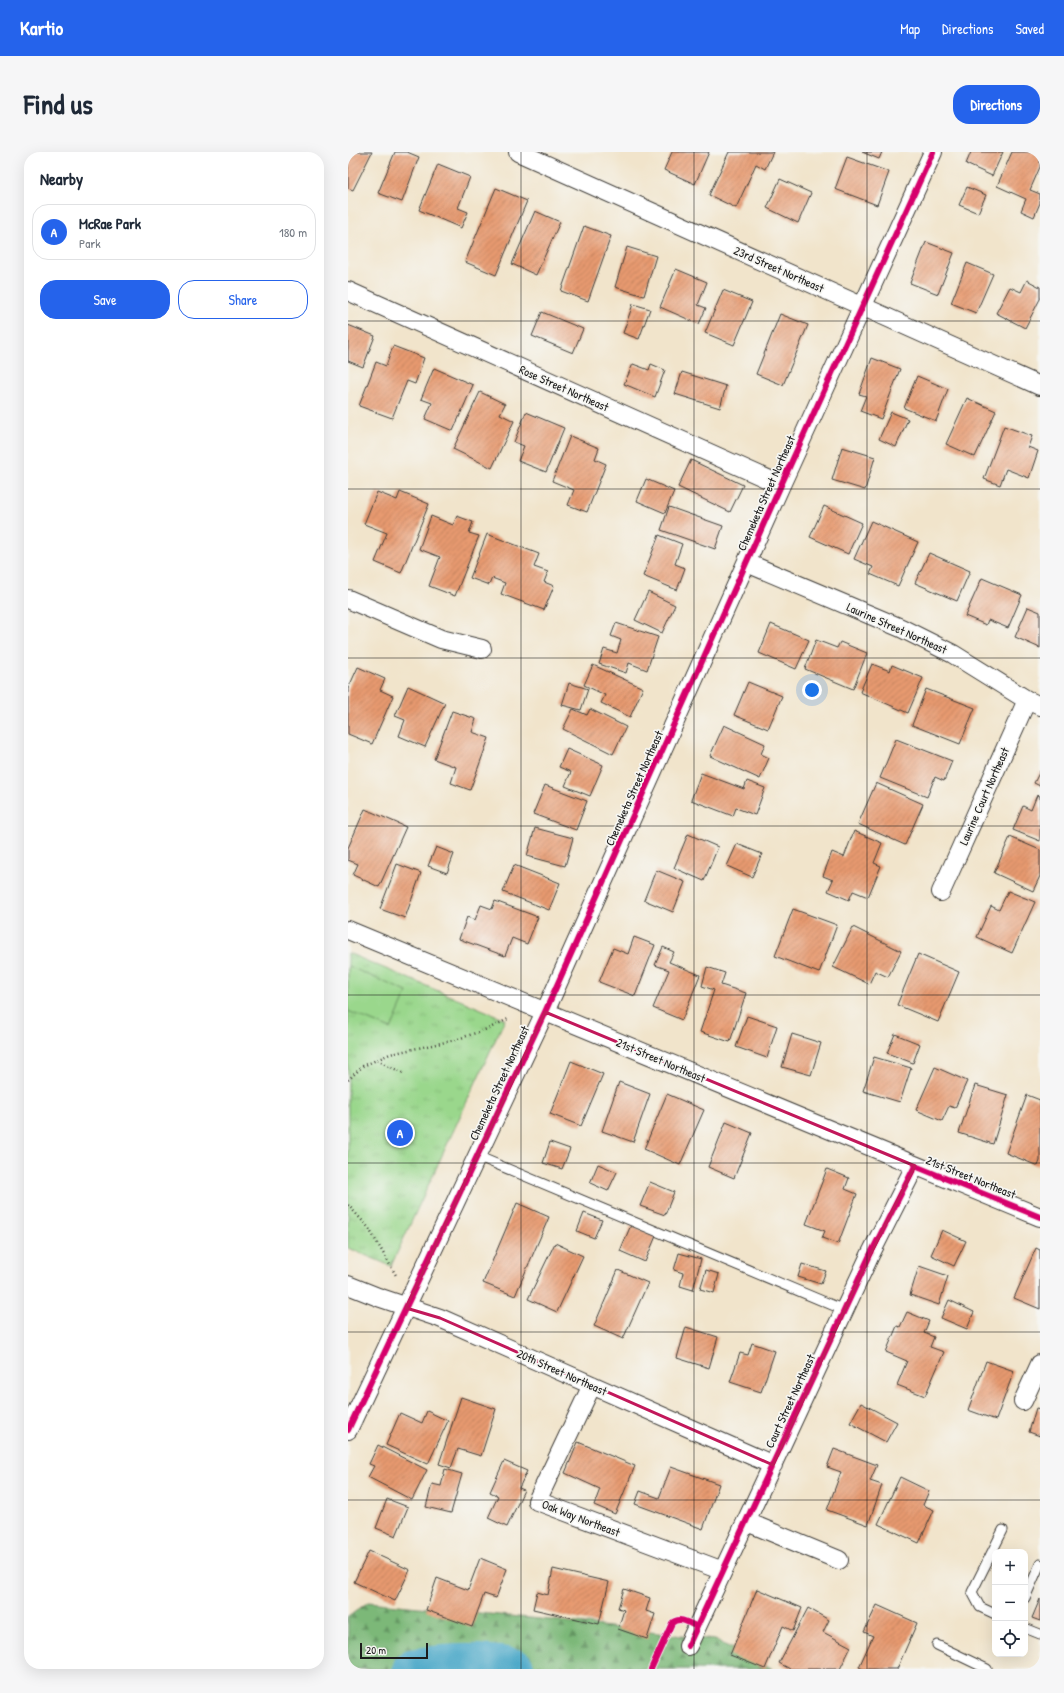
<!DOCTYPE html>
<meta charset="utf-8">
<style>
:root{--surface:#fff;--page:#f6f6f7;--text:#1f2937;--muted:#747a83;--line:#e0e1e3;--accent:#2563eb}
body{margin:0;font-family:"Patrick Hand",sans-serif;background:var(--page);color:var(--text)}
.controls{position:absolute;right:12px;bottom:12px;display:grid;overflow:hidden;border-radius:8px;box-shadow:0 4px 16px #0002}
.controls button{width:36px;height:36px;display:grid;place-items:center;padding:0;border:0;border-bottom:1px solid var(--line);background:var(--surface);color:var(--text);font:20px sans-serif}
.scale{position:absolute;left:12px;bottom:10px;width:68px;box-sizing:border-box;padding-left:4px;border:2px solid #1c1c1c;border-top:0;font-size:11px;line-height:14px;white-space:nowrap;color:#1c1c1c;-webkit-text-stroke:3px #f6f6f2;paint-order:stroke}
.you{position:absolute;left:464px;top:538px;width:14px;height:14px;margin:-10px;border:3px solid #fff;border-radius:50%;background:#1a73e8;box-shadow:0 0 0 6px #1a73e833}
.badge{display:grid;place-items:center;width:26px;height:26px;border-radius:50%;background:var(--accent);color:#fff;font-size:13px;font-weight:700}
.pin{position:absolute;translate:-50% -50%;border:2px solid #fff;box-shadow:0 1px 4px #0006}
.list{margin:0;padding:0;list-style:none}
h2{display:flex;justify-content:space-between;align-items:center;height:52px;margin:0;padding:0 16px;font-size:17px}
h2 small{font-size:13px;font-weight:400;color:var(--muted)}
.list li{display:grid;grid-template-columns:26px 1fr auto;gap:12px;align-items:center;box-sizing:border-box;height:56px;margin:0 8px 8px;padding:0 8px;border:1px solid var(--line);border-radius:16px}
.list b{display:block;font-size:15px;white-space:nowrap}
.list p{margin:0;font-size:13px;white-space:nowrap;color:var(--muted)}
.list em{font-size:13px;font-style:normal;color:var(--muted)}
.actions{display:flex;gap:8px;padding:12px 16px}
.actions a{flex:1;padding:9px 0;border:1px solid var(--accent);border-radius:16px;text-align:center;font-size:14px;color:var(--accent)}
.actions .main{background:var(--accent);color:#fff}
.icon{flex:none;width:22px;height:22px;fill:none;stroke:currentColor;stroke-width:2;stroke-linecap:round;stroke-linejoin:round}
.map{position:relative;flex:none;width:692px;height:1517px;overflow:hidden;border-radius:16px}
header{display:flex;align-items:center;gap:24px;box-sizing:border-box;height:56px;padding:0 20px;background:var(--accent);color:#fff}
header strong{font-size:19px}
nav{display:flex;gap:22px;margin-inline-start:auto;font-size:14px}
.intro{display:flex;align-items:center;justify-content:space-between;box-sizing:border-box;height:96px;padding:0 24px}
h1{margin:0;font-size:28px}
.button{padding:10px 18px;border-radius:16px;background:var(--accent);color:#fff;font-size:14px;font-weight:700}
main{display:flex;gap:24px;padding:0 24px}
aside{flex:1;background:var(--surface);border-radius:16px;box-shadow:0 4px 16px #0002}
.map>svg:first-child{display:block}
.forest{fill:url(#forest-firs);stroke:#4c6a4a}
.park{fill:url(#park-tufts);stroke:#5b7a54}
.pitch{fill:#9ad78c;stroke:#5b7a54}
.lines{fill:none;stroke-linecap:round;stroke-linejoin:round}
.river{stroke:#4aa7c8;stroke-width:41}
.building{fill:url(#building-hatch)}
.service-casing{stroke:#3c3a36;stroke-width:11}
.minor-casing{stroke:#3c3a36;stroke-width:20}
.path{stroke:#3c3a36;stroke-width:2.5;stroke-dasharray:1 3;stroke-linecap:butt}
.service{stroke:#fff;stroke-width:9}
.minor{stroke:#fff;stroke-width:18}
.cycleway-casing{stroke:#f6f6f2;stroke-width:8}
.cycleway{stroke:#d6006c;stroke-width:6}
.marked{fill:none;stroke:#c2185b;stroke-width:3;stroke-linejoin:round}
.grid{fill:none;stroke:#1c1c1c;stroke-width:1;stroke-opacity:0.55}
.labels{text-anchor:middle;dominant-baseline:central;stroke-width:3.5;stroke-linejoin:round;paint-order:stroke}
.street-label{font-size:12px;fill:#1c1c1c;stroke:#f6f6f2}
</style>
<header>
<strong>Kartio</strong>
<nav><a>Map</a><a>Directions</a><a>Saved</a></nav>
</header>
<div class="intro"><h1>Find us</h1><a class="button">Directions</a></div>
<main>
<aside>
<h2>Nearby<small></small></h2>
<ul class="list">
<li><span class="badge">A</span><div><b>McRae Park</b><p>Park</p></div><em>180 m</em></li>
</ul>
<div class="actions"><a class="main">Save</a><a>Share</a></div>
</aside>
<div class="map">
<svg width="692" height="1517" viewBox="0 0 692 1517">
<defs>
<pattern id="forest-firs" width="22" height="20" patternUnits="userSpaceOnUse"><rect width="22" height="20" fill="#7bb878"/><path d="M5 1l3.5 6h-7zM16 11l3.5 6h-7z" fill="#649562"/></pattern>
<pattern id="park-tufts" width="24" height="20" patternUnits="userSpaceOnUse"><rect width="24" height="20" fill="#9ad78c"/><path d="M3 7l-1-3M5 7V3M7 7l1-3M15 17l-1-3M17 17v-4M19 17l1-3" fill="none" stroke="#84b878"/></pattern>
<pattern id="building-hatch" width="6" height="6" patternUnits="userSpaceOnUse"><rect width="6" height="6" fill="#e79a6f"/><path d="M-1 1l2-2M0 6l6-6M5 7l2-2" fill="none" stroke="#ba7d5a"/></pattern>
</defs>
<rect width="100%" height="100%" fill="#f6f6f2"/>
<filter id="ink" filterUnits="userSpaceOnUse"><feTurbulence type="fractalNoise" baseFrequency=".025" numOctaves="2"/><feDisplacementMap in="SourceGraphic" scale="8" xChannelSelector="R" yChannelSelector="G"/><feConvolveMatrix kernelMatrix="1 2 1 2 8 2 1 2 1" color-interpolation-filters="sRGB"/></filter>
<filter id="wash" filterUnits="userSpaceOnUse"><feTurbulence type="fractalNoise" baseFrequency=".012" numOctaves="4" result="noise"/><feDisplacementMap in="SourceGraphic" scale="16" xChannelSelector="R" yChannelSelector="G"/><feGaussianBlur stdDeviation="0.9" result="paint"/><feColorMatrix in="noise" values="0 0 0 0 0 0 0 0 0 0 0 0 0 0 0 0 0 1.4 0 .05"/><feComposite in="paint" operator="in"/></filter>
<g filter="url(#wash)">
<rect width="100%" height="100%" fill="#f1e4cb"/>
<path class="forest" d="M20,1450L212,1469L367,1488L425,1517H0V1465Z"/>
<path class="park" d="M0,801L157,867L43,1114L0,1096Z"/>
<path class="pitch" d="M0,814L59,840L43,877L0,859Z"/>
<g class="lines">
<path class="river" d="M65,1517C98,1512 133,1510 166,1517"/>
</g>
<g id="blocks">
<path class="building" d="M0,0H24L5,38L0,36Z
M47,0H59L71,5L54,50L30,41Z
M324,0H361L347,32L316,18Z
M381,0H425L417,17L408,12L388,56L361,43Z
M514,0H534L531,7Z
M623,0H655L644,24L618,12Z
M664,0H692V15L682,38L692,42V51L686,65L673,59L678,47L649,34Z
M499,5L541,20L529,53L487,37Z
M90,12L122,25L110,56L120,60L113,76L71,58Z
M432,27L463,41L450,71L419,56Z
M619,35L638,43L630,61L611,53Z
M148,36L179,49L148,123L117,110Z
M187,59L212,70L188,123L164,112Z
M236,74L263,84L240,149L213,139Z
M578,90L606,101L590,142L562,131Z
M279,95L308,104L296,144L267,135Z
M619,111L645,122L628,161L603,151Z
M328,117L359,130L350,153L358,156L351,172L312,155Z
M679,128L692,135V147L677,176L648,161L662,135L673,140Z
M375,138L404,150L386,193L357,181Z
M285,152L302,157L291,187L275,181Z
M194,160L235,177L225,201L184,184Z
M432,162L460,173L435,233L408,222Z
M0,173L27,184L15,215L0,209Z
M45,194L76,206L67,232L59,229L44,266L11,254L28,210L38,214Z
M524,206L552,217L533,267L512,259L518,244L511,242Z
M285,212L301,218L303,212L317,218L307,245L276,232Z
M86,216L125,233L105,279L77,267L84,251L73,247Z
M334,220L378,234L372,256L327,242Z
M569,224L600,237L588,269L556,256Z
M132,240L157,252L152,262L166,269L144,316L105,297Z
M619,246L648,259L627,305L598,292Z
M178,260L216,276L198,320L170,309L176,294L166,290Z
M543,260L560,267L548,295L531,287Z
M656,274L684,284L680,295L690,299L681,326L658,317L652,333L636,327Z
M222,284L251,296L247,307L258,312L239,360L220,353L226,338L204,329Z
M494,295L527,305L517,338L484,328Z
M343,308L395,333L382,360L330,335Z
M298,327L326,339L317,361L289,349Z
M29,340L49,348L52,340L81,352L53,421L27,410L39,381L16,372Z
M476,354L514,371L500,402L462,385Z
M321,355L375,374L367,397L313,378Z
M83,364L105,373L109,364L125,370L121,381L131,384L107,444L81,434L92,405L71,397Z
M523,369L570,390L550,434L522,422L525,415L506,407Z
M139,382L191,402L186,415L200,420L196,430L206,434L196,458L153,442L157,431L144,426L141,433L122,426Z
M311,383L334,392L327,412L337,416L329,438L295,424Z
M581,401L622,419L609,449L567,431Z
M634,426L674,443L660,476L640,468L638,473L617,464Z
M300,440L327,453L314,481L287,468Z
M680,455L692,460V496L667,485Z
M268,471L310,485L299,518L281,511L278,521L251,512L256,497L269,501L273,488L263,484Z
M423,472L461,488L448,517L411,501Z
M468,488L489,496L492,490L519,501L505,537L457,517Z
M524,512L542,519L544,513L575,526L560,561L512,540Z
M245,513L295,536L282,565L253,551L257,543L236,533Z
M10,515L37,527L32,538L45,544L24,592L0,582V537Z
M400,530L434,544L420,577L386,563Z
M221,531L240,537L233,558L214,553Z
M60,534L97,551L77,595L51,584L57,568L47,564Z
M578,537L627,556L612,592L564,573Z
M225,557L239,563L242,557L278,575L265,602L215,577Z
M104,559L128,567L124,580L141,586L122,638L103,631L108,615L86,607Z
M376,573L417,592L413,602L421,606L412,627L362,604Z
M548,587L604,609L596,629L587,625L579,645L532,626Z
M219,597L255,613L242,644L217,634L223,620L211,615Z
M692,619V634L686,631Z
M353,621L396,637L399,629L417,636L407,663L388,656L385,664L343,648Z
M528,631L575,652L557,693L510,672Z
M197,633L239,649L228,678L185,662Z
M689,643L692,644V689L665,678L675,654L683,658Z
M17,657L58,675L31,735L5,723L10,712L0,708V696Z
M187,676L225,686L217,714L179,704Z
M506,679L534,691L526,711L533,714L520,745L505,739L501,748L480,739L485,728L475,724L484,700L496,705Z
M340,682L370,695L356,729L326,716Z
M662,685L692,698V724L685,739L646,721Z
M389,692L414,702L404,725L379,714Z
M88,695L106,702L99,721L80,714Z
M49,712L73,721L57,766L32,757Z
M166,713L212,731L201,758L155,740Z
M308,718L337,730L325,760L296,748Z
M660,739L687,750L664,801L629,785L643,754L651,758Z
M147,749L190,765L179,792L164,786L157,804L111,787L119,765L127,768L133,753L144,757Z
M445,757L489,773L471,821L427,804Z
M505,775L553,799L540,825L527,819L521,832L485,815Z
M286,785L307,793L287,844L251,830L265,796L280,802Z
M315,795L326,800L321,810L352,823L334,868L305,856L321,818L307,813Z
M570,802L611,820L590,870L549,853Z
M359,815L377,821L373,833L398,841L382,890L352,880L366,838L354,834Z
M399,864L429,874L419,906L388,895Z
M444,882L473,891L463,923L434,915Z
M547,882L572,892L565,911L539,901Z
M526,905L563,916L552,950L515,939Z
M223,909L255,922L233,974L202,962Z
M587,915L619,929L607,956L601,954L594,969L568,958Z
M271,930L302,942L285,990L254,979Z
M627,933L660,943L645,992L611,981Z
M319,942L356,958L332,1013L296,997Z
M679,943L692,948V1009L690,1014L658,1001Z
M378,970L404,981L386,1026L360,1015Z
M202,990L222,997L214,1017L195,1011Z
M250,1012L269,1020L260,1039L242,1031Z
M479,1017L501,1026L497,1037L509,1042L490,1092L474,1086L477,1079L458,1072Z
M302,1030L326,1040L317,1063L292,1054Z
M169,1051L201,1065L167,1144L135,1131Z
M236,1061L254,1068L246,1086L229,1079Z
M283,1073L308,1084L297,1110L272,1099Z
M594,1078L618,1089L606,1114L583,1103Z
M207,1091L235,1104L209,1160L180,1147Z
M688,1096L692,1098V1157L666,1146Z
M331,1101L353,1107L345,1138L332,1134L335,1121L326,1118Z
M454,1112L478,1119L473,1132L450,1125Z
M571,1114L600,1124L591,1153L562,1143Z
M270,1118L300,1131L275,1187L246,1174Z
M358,1118L371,1122L366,1141L352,1137Z
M601,1148L626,1160L619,1177L593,1166Z
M559,1160L581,1169L576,1181L586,1185L582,1195L596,1200L577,1244L549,1233L559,1209L538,1200L549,1174L552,1175Z
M338,1175L370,1185L361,1216L329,1206Z
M404,1191L427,1199L413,1240L382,1230L392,1201L400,1203Z
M638,1209L666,1219L648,1268L620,1258Z
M113,1245L148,1257L133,1304L110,1297L103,1316L91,1312Z
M513,1251L549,1270L538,1290L502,1271Z
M688,1256L692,1257V1284L681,1280Z
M79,1259L100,1269L80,1312L38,1293L52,1261L74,1271Z
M230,1290L287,1314L267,1362L246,1353L252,1337L217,1321Z
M30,1293L79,1318L64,1348L20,1325L26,1314L21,1312Z
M486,1297L529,1313L522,1329L534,1333L520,1373L479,1358L493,1320L479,1315Z
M156,1309L179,1319L171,1336L176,1338L159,1375L140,1366L150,1344L142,1340Z
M323,1315L371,1332L355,1377L287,1352L292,1339L311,1346Z
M97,1317L114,1322L103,1361L78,1355L84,1332L93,1334Z
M552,1325L581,1339L575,1353L586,1358L571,1391L530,1372Z
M39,1347L60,1355L48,1384L28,1376Z
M21,1399L62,1418L47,1449L6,1430Z
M132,1406L159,1417L148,1446L136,1442L124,1475L78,1458L89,1426L120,1438Z
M205,1417L261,1430L251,1472L185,1457L189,1440L200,1443Z
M276,1437L302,1446L298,1459L307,1462L299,1487L270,1477L276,1458L270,1456Z
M409,1437L454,1456L445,1479L435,1474L417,1517L382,1503Z
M692,1447V1469L684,1466Z
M529,1453L569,1471L549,1517H515L511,1515L525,1484L516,1480Z
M460,1456L481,1468L475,1480L503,1495L492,1517H442L431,1511Z"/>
</g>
</g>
<g filter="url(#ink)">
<use href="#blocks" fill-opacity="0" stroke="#3c3a36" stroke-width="1"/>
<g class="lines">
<defs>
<path id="service" d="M129,1004L496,1158
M677,1446L692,1412
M647,1462L632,1455L624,1440L655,1378
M677,1476L692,1482
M589,1493L639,1517"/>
<path id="minor" d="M170,0L692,234
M0,139L433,333
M399,411L553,476L605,502L679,548L692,554
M0,447L93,487L134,497
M593,740L679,548
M0,778L692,1065
M0,1133L30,1145L92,1166L425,1313
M244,1233L189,1349L375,1419
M675,1249L692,1212
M0,1278L197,860L433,333L585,0
M399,1370L491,1408
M340,1494L522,1103L567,1014"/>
</defs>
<use href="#service" class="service-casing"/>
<use href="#minor" class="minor-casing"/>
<path class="path" d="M29,908L57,922
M0,928L15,914L42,902L107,888L142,876L160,867
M0,1053L20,1075L49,1125"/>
<use href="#service" class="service"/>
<use href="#minor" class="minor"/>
<defs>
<path id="cycleway" d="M0,1278L197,860L433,333L585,0
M340,1494L522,1103L567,1014L692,1065
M303,1517L324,1471C332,1464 341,1471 349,1475"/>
</defs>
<use href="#cycleway" class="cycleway-casing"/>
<use href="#cycleway" class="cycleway"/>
</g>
</g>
<path class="marked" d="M197,860L567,1014L522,1103L425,1313L92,1166L58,1156Z"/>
<path class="grid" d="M173,0V1517M346,0V1517M519,0V1517M0,169H692M0,337H692M0,506H692M0,674H692M0,843H692M0,1011H692M0,1180H692M0,1348H692"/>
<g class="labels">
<g class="street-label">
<text transform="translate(431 117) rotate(24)">23rd Street Northeast</text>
<text transform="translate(216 236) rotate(24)">Rose Street Northeast</text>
<text transform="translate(418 341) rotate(-66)">Chemeketa Street Northeast</text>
<text transform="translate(549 476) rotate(24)">Laurine Street Northeast</text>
<text transform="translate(286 636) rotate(-66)">Chemeketa Street Northeast</text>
<text transform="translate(636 644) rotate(-66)">Laurine Court Northeast</text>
<text transform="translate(313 908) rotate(23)">21st Street Northeast</text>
<text transform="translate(151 931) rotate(-65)">Chemeketa Street Northeast</text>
<text transform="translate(623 1025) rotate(22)">21st Street Northeast</text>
<text transform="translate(214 1220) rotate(24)">20th Street Northeast</text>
<text transform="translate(442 1249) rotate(-65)">Court Street Northeast</text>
<text transform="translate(233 1366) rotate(21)">Oak Way Northeast</text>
</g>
</g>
</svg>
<div class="controls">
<button>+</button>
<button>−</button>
<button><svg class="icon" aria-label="locate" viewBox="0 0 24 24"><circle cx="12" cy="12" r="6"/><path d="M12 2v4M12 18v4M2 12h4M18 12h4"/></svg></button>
</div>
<div class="scale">20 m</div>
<div class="you"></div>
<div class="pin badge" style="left:52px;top:981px">A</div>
</div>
</main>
